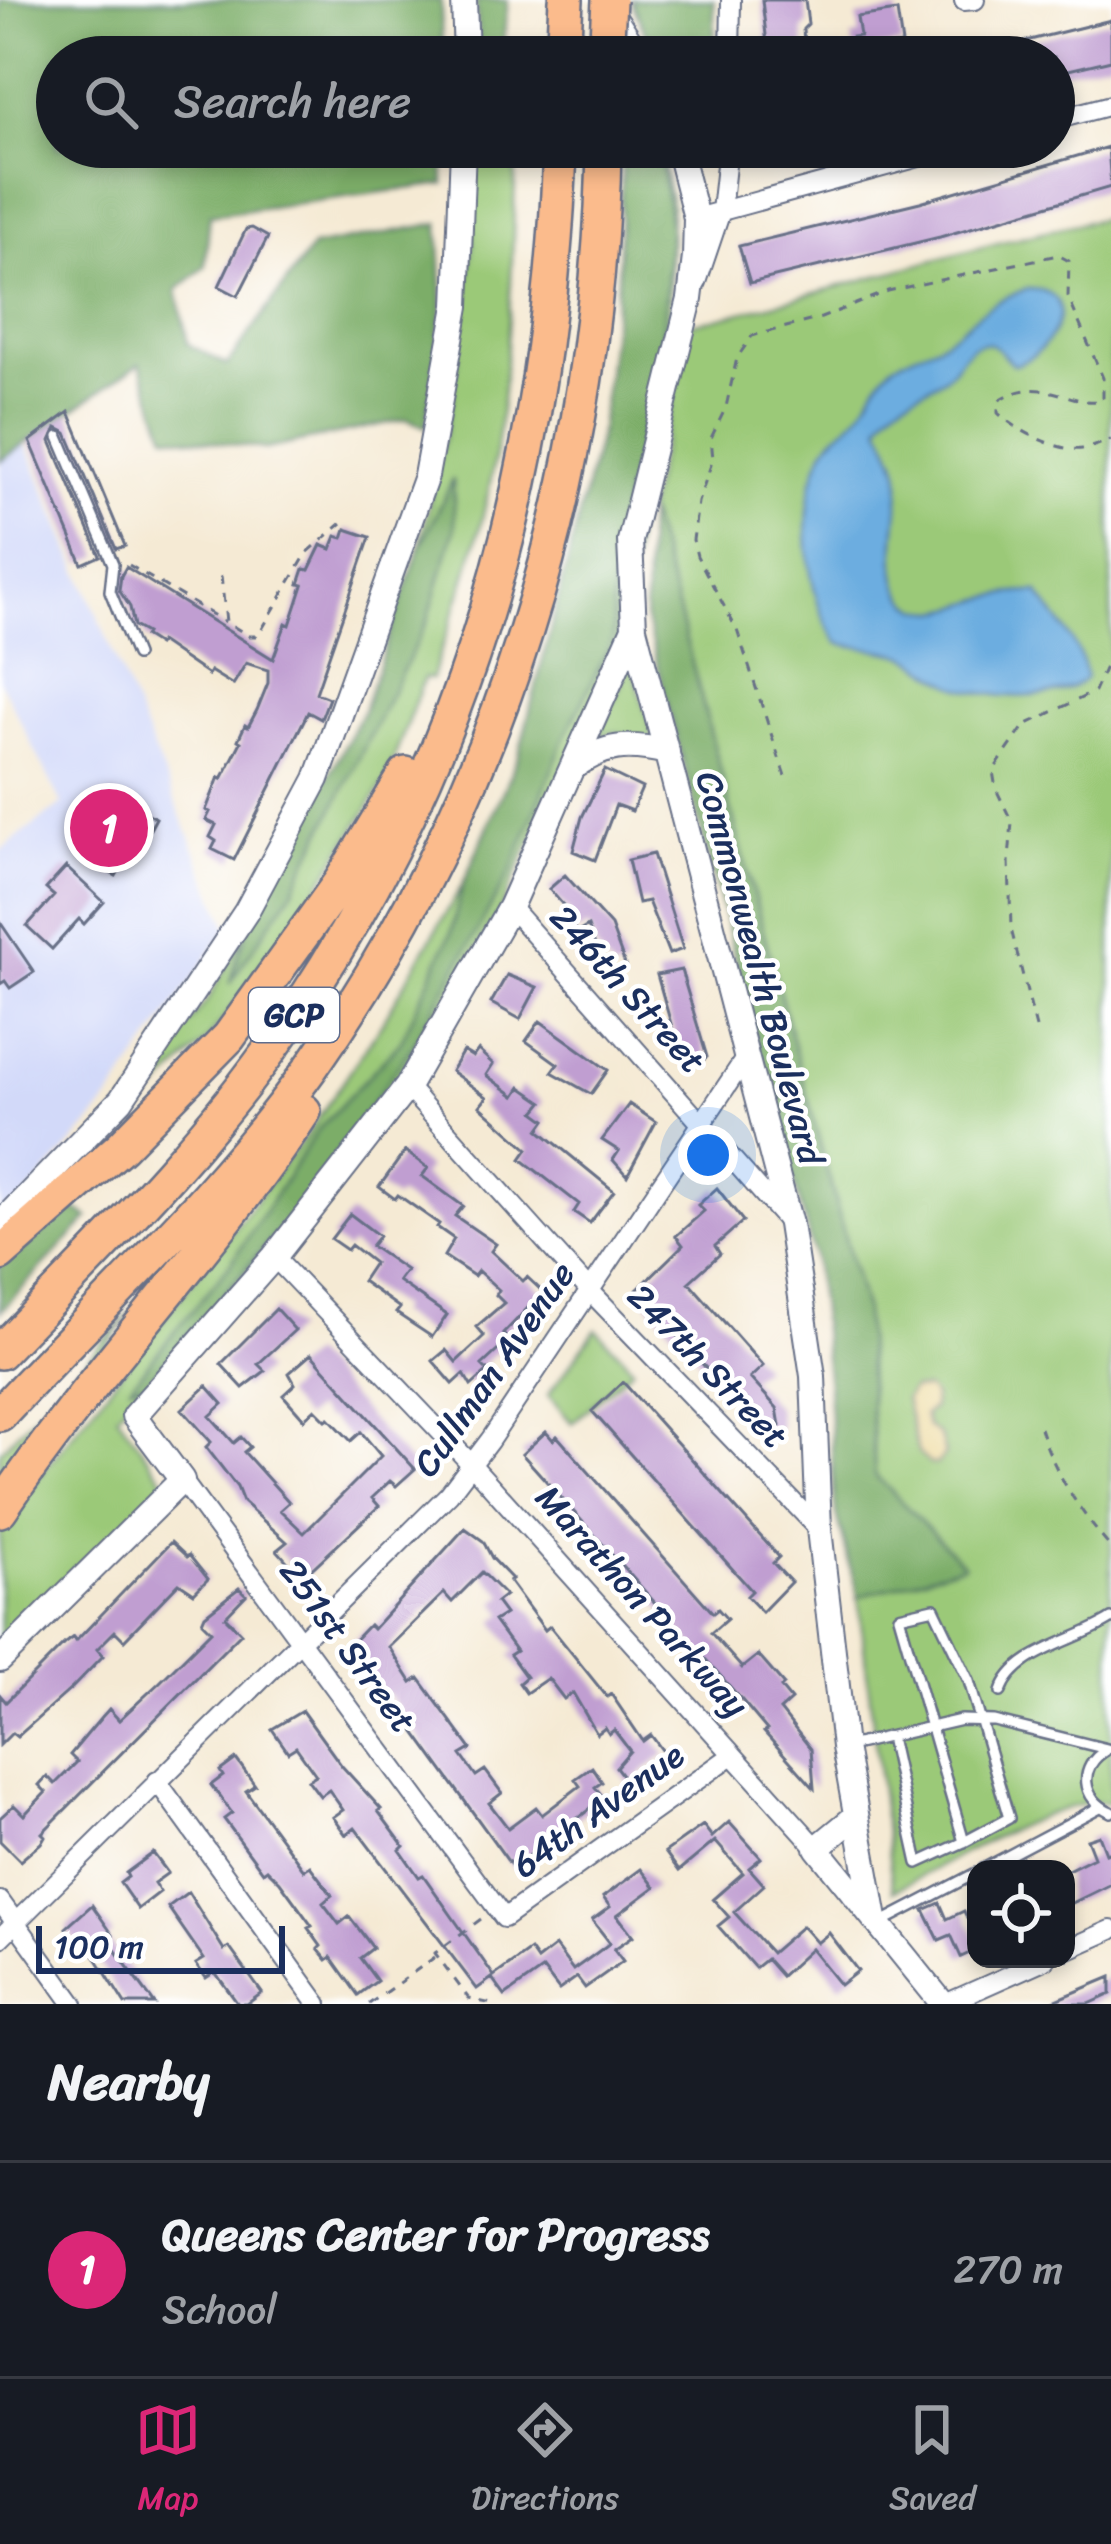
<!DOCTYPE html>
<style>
:root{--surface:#171b24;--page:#20242c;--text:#f1f3f6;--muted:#9ea1a6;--line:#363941;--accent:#db2777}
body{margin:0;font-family:Sriracha,sans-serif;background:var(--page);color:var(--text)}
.controls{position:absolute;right:36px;bottom:36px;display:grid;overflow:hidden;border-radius:24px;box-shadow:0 6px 18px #0003}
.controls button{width:108px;height:108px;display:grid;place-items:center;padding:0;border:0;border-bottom:3px solid var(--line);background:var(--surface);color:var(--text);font:60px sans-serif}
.scale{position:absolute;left:36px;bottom:30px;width:249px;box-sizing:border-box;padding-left:12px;border:6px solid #1b2f5e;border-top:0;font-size:33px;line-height:42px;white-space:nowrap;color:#1b2f5e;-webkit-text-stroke:9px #fff;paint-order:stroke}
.you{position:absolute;left:708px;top:1155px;width:42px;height:42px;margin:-30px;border:9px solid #fff;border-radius:50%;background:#1a73e8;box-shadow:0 0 0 18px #1a73e833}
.badge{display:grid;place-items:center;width:78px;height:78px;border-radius:50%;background:var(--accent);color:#fff;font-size:39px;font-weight:700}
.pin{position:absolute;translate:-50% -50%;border:6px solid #fff;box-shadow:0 3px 12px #0006}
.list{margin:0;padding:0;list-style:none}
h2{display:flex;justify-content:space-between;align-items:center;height:156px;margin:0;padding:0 48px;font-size:51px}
h2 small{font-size:39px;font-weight:400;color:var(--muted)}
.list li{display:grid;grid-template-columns:78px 1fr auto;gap:36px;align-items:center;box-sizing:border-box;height:216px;padding:0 48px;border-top:3px solid var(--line)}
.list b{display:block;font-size:45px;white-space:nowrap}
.list p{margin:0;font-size:39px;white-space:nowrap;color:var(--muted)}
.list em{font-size:39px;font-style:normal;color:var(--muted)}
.icon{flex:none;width:66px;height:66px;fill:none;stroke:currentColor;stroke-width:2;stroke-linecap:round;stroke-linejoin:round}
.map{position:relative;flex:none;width:1111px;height:2004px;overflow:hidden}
.search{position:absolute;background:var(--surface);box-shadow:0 6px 18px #0003;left:36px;right:36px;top:36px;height:132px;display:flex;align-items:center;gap:30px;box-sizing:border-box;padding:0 42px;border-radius:66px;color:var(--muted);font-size:45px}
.sheet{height:372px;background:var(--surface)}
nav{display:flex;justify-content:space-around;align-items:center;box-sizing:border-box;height:168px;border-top:3px solid var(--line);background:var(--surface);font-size:33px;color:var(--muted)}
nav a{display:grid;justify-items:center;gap:6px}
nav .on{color:var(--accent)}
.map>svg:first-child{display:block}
.built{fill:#d2d9f9}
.green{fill:#9bc978;stroke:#5b7c6b;stroke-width:3}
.forest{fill:#7cad68;stroke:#4c6e63;stroke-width:3}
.sand{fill:#eeda9e;stroke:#84847e;stroke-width:3}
.water{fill:#6cade0;stroke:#446e9f;stroke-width:3}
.building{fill:#c09ed1}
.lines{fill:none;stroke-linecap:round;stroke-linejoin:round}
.service-casing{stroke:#677087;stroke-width:14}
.minor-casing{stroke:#677087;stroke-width:22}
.tertiary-casing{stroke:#677087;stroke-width:28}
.motorway-casing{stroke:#677087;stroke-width:38}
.path{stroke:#677087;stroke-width:3;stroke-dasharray:9 9;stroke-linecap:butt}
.service{stroke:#fff;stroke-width:9}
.minor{stroke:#fff;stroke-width:18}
.tertiary{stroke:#fff;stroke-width:24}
.motorway{stroke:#fbbb8c;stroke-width:33}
.motorway-bridge-casing{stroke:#677087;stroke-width:38;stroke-linecap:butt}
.motorway-bridge{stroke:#fbbb8c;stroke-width:33}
.labels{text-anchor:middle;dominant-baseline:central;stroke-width:9;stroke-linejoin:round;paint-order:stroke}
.shield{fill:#fff;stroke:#5f6d8e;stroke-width:3}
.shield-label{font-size:33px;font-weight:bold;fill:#1b2f5e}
.street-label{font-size:36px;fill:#1b2f5e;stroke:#fff}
</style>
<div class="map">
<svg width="1111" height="2004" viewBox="0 0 1111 2004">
<rect width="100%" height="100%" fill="#fff"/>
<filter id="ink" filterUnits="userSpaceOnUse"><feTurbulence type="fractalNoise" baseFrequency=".00833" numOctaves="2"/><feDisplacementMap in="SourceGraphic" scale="24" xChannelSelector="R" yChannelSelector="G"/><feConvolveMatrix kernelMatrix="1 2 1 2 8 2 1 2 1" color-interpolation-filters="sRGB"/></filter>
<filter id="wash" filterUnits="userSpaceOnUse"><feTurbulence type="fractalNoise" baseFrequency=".004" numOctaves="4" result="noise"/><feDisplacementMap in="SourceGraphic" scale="48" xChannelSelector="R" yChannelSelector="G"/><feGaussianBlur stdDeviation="2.7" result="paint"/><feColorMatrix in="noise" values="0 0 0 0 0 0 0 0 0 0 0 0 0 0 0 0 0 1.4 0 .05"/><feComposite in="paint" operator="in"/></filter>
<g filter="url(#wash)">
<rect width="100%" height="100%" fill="#f5ead4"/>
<path class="built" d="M25,442L228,928L102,1110L0,1225V851L62,804L0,681V461Z"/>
<path class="green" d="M476,147H516C513,247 510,350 496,449C485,528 457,604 431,679L424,678L386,780L291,930L210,1037L66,1183L61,1178L146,1081L208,999L290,856L363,711L419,550L453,399L473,246Z
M623,147H660L671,205L669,326L620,641L501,908L370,1125L237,1284L117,1414L166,1483L0,1647V1532L9,1515L307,1135L379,1028L463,884L519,754L600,432L618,280Z
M1111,217V1803C1057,1795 945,1865 893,1891L858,1597L963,1565L875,1475L864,1309L673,592L647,510L691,324C832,293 969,245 1111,217Z
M631,661L652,733L649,739L615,732L598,737Z
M131,1312L0,1498V1451Z
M596,1329L633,1368L572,1423L548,1395Z"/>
<path class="forest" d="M0,0H441L442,57H57V147H443L444,184L210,215L205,267L177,290L188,344L227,365L312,247L439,223L443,305L426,427L407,419L266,449L166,435L140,363L0,461Z
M476,0H508L502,57H479Z
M631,0H714L715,57H656Z
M623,147H659L670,225L661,358L612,547L613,639L566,735L511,871L413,1045L301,1205L146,1383L130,1386L228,1267L317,1131L401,1041L451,933L463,884L519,754L600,432L618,280Z
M453,479L455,527L428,620L293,890L229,984L247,930L363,711L419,550Z
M647,510L673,592L864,1309L875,1475L964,1565L858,1597L835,1507L828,1385L814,1257L645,618Z
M74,1208L89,1218L0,1312V1266Z"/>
<path class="sand" d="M912,1389H927L934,1397L933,1408L924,1415L927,1426L940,1436L945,1454L937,1464H930L918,1453L905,1399Z"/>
<path class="water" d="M1028,289C1087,289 1052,355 1014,365C1004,358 997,342 984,343C968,343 958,364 948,374C924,395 897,393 880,425C886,440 899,461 900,477C903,513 870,612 938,611C953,610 968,603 983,599C1002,593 1019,592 1038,592C1056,620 1081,643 1086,678C1060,704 983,699 951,684C934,676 921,661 903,655C882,649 859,648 838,643C804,596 796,501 825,449C834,432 851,427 862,410C872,396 879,376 893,365C911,353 934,349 951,336C979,315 993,299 1028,289Z"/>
<g id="blocks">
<path class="building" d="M762,0H805L808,24L803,29L805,57H763L761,44H767Z
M897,11L902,44L854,51L852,37L860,36L857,17Z
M1111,20V60L1056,73L1054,57H982L981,52Z
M1108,147L1111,187L940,237L750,283L739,246L920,202Z
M252,228L268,237L238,296L219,286L246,229Z
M69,412L125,546L116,549L67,433L57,428L51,441L100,556L82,564L30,441Z
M346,529L370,537L316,693L329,698L321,719L308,712L234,860L212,849L216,841L210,837L216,825L206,820L210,812L206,810L219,777L222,779L241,742L238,740L245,725L248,727L257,710L268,683V670L246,663L233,685L210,671L208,675L160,642L158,645L144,636L146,633L134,626L130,607L119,590L121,576L126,567L273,659L286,623L290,625L303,585L299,584L304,569L309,570L321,545L331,549L336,536L343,538Z
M605,770L642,788L632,811L616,805L595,860L573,851L582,817Z
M112,794L156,818L142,844L136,841L116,876L87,860L106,824L98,819Z
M653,854L683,949L669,954L648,901L638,903L628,860Z
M66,867L104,902L84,924L79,919L52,949L27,926L54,896L46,889Z
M565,875L611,926L626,967L614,971L597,950L588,926L578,932L565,918L570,913L549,889Z
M0,922L34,972L10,988L5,981L0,984Z
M681,970L707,1057L701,1062L686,1058L678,1048L657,975Z
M507,975L537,987L520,1019L491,1003Z
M540,1021L608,1070L591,1094L552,1072L558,1064L526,1041Z
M478,1050L493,1064L486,1075L515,1096L521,1087L543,1102L535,1112L546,1120L539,1130L614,1191L590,1223L574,1212L579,1204L521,1159L528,1149L480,1106L487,1097L451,1071L463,1051L473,1057Z
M629,1104L656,1122L627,1176L613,1160L619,1151L602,1140Z
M405,1151L428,1168L422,1176L463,1206L455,1216L496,1244L491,1251L523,1281L527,1277L543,1292L503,1334L509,1340L482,1365L488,1371L471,1386L464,1374L453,1384L433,1361L446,1350L456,1362L484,1336L476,1327L504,1303L496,1295L499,1290L478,1271L474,1276L444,1256L454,1239L437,1227L439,1224L398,1195L395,1199L379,1187Z
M717,1188L743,1221L715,1246L720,1254L689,1282L763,1366L750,1378L777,1408L780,1426L774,1431L758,1427L637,1290L683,1245L676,1236L704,1211L698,1205Z
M350,1214L379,1236L371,1246L406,1270L398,1281L447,1315L432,1337L396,1313L400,1308L362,1281L374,1263L351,1245L347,1250L331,1239Z
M276,1309L295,1330L258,1364L265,1371L243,1388L221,1364Z
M311,1354L415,1469L396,1486L390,1481L372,1498L379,1506L302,1578L277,1550L287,1542L243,1502L237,1487L206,1447L211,1442L182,1409L207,1386L223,1404L210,1416L234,1443L241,1437L250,1447L244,1452L289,1502L280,1510L304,1533L381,1456L361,1432L351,1441L329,1418L326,1420L315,1409L304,1419L283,1395L295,1384L289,1373Z
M623,1382L779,1557L773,1563L791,1582L762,1612L747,1596L752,1591L592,1411Z
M546,1432L553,1440L557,1436L713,1613L718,1609L727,1619L711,1633L742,1668L758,1655L784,1685L781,1688L791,1700L780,1710L811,1749L814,1788L764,1732L767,1730L741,1699L522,1454Z
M465,1528L483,1541L492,1558L512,1579L509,1581L545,1630L550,1626L607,1697L611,1694L643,1741L651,1735L665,1754L629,1784L616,1767L630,1751L614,1730L609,1734L605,1728L597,1734L573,1693L564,1699L548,1678L526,1693L519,1683L526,1677L510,1655L516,1651L494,1621L505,1614L496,1602L505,1595L482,1572L452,1602L444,1593L389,1647L412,1683L419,1678L471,1749L461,1755L476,1776L485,1770L502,1793L489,1803L508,1828L536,1807L542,1815L580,1786L575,1779L592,1767L602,1782L595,1787L604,1798L513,1868L386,1692L381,1696L369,1678L372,1677L345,1650L369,1625L373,1629Z
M171,1542L187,1557L189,1555L208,1579L194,1593L179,1583L124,1640L115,1631L97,1649L103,1656L73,1687L17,1737L12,1733L0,1745V1695L6,1702L65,1643L73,1637L76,1641Z
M239,1588L246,1595L225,1617L241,1633L42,1833L45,1836L41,1843L20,1861L0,1841V1818L14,1805L24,1815L46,1792L39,1785L47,1776L55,1784L77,1762L70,1755L100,1719L109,1709L119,1720L160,1682L211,1631L202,1622L205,1615Z
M302,1711L341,1765L381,1809L378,1811L404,1846L400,1850L419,1877L423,1875L494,1976L530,1950L537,1960L555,1946L573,1970L591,1957L610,1943L592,1920L610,1907L603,1897L641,1869L655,1887L617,1915L633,1936L614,1949L623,1961L585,1988L577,1977L559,1990L543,1969L505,1996L492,1978L477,1989L355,1828L346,1835L333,1817L343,1810L329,1790L320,1796L308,1780L316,1775L296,1747L288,1752L272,1729Z
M236,1759L255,1785L246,1791L304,1870L310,1866L332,1895L323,1903L339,1924L349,1916L373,1948L360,1958L377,1981L358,1995L331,1957L327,1960L318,1949L321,1946L308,1928L312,1926L280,1882L267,1869L263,1872L224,1819L232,1813L211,1785L223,1776L220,1771Z
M729,1822L761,1858L749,1868L764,1885L734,1912L771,1953L802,1926L817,1943L829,1933L858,1971L840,1985L811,1949L781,1976L766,1959L755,1968L718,1926L729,1917L713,1899L743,1873L715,1841L679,1871L665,1852L703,1825L712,1837Z
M1099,1835L1106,1853L1111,1851V1884L1066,1906V1871L1094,1857L1087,1839Z
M153,1853L168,1873L154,1883L160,1892L138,1909L120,1883L128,1877L126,1873Z
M188,1892L224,1950L229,1947L262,1993L247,2004H238L215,1972L206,1978L196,1964L204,1959L168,1907Z
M940,1903L947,1919L964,1911L976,1937V1950L961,1957L951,1935L939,1940L924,1910Z
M92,1905L113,1935L107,1939L155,2004H125L91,1950L85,1954L66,1928Z
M1111,1977V1994L1089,2004H1047Z"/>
</g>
</g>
<g filter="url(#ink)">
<use href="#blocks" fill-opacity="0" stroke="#677087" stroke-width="3"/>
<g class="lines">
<defs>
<path id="service" d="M59,437L113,564L110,591L136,655
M934,1608L969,1681L1009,1818L964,1842L899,1616Z
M1001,1692C1014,1651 1076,1642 1111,1619
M890,1737L918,1863L964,1842
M844,1747L961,1720L994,1721L1107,1749
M1106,1750C1078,1767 1081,1799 1111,1812
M983,1869L1100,1807
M880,1923L976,1873"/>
<path id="minor" d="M964,1L975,0
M730,57L731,0
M1054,120L1111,105
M696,218L956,147
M697,282L721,211L728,147
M510,907L787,1221
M407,1087L590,1291L819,1529
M274,1257L472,1465L817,1848
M182,1480L504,1918L731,1756
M157,1781L318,2004
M0,1901L74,2004
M0,1938L449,1494L490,1440L746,1057
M1066,1950L1111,1930
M945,2004L1046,1959"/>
<path id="tertiary" d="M464,0L466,57
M609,9L640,57
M678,147L696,218L695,257L690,299L630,541L634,628L790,1224L813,1376L819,1529L844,1747L875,1919
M572,768C605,744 628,743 667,752
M0,1224L121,1100L246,912L317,779L426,476L457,306L463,147
M0,1660L182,1480L134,1416L274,1257L407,1087L510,907L634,628
M856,1816L817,1848L943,2004"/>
<path id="motorway" d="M563,57L566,0
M0,1254L122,1146L229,1037L341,881L406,774
M0,1352C98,1250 201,1150 282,1033C467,769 550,466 560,147
M0,1414C105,1300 220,1196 310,1069C500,800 599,475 604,147
M0,1510C93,1371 212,1251 304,1111"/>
</defs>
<use href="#service" class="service-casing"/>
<use href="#minor" class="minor-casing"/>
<use href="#tertiary" class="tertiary-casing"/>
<use href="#motorway" class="motorway-casing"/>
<path class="path" d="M129,565L225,622
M221,576L226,622L249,636H258L307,553L342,523
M785,776L737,630L697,556L693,540L698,502L713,459L711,438L726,407L737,358L752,336L821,318L888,291L1058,255L1069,261L1068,297L1103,378V399C1076,411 1043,371 998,401V413C1015,429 1057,452 1082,449C1092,448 1102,443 1111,440
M1036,1028L1011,929L1009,860L1012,822L996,789L993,771L1025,725L1094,692L1111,653
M1040,1428C1055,1474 1080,1512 1111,1548
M481,1919L435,1953L469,1999L492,2004
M369,2004L435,1957"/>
<use href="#service" class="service"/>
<use href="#minor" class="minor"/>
<use href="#tertiary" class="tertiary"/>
<use href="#motorway" class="motorway"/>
<defs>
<path id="motorway-bridge" d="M606,57L609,0"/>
</defs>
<use href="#motorway-bridge" class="motorway-bridge-casing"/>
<use href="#motorway-bridge" class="motorway-bridge"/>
</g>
</g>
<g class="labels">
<rect class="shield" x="249" y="988" width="90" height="54" rx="9"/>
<g class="shield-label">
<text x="294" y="1015">GCP</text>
</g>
<g class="street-label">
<text transform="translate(760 968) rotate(75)">Commonwealth Boulevard</text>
<text transform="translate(628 989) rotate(48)">246th Street</text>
<text transform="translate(708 1366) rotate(46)">247th Street</text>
<text transform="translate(494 1369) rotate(-55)">Cullman Avenue</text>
<text transform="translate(642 1601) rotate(48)">Marathon Parkway</text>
<text transform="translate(348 1646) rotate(54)">251st Street</text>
<text transform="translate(598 1810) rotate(-36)">64th Avenue</text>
</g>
</g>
</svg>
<div class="controls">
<button><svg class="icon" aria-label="locate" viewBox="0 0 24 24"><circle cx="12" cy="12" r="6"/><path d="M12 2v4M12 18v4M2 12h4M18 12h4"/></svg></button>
</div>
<div class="scale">100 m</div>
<div class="you"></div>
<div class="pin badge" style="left:109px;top:828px">1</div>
<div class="search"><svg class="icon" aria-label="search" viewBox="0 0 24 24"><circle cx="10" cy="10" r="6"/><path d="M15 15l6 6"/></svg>Search here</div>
</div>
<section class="sheet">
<h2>Nearby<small></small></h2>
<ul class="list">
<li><span class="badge">1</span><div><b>Queens Center for Progress</b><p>School</p></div><em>270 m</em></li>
</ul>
</section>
<nav>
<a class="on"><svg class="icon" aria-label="map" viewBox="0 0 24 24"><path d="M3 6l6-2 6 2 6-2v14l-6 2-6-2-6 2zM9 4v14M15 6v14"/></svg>Map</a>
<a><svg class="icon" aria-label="directions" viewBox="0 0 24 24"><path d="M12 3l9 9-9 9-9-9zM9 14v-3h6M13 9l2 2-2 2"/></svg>Directions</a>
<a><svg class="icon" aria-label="saved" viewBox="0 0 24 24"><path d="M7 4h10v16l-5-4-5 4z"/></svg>Saved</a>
</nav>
